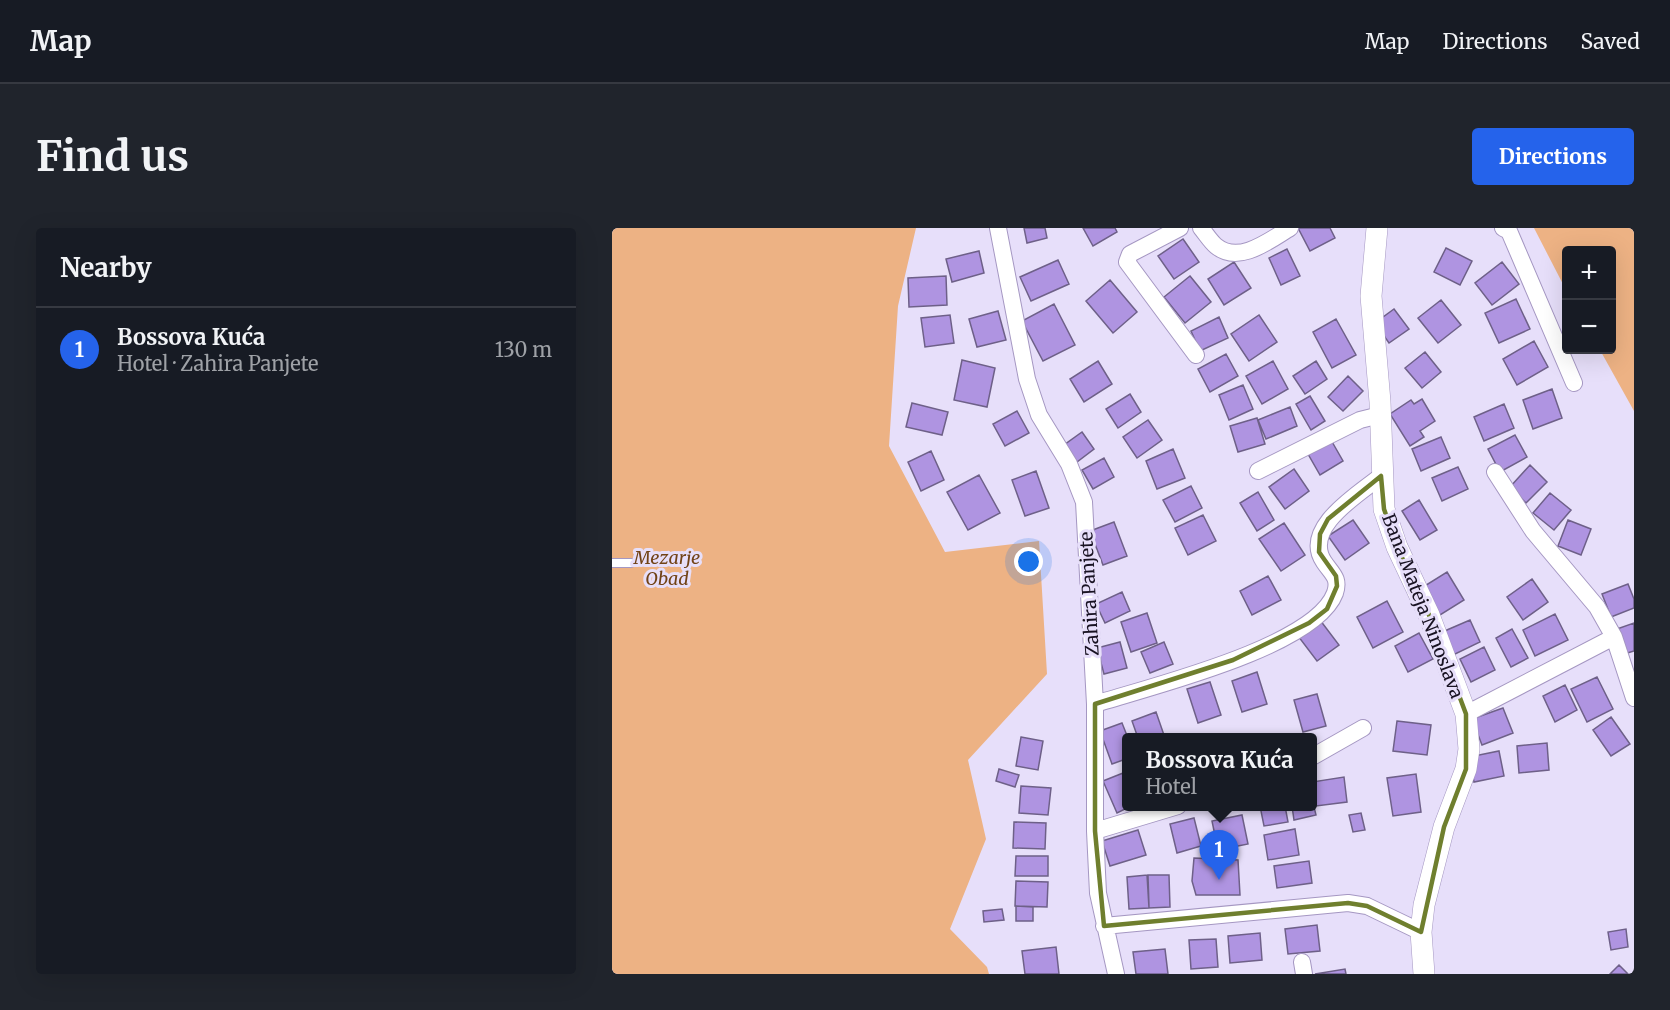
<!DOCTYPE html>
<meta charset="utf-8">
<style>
:root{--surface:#171b24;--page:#20242c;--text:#f1f3f6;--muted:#9ea1a6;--line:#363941;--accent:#2563eb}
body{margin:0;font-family:Merriweather,serif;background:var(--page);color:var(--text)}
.controls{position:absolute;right:18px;top:18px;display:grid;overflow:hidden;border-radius:6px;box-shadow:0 6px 24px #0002}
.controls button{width:54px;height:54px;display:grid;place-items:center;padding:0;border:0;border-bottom:2px solid var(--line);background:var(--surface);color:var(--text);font:30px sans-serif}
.you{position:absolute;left:417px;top:334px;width:21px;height:21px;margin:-15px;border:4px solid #fff;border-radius:50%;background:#1a73e8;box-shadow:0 0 0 9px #1a73e833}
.badge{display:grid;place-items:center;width:39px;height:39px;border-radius:50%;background:var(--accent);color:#fff;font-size:20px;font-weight:700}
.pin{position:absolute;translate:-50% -50px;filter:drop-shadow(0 2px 3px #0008)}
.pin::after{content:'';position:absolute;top:32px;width:21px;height:18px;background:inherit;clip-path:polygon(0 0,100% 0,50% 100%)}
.popup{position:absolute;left:510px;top:505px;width:195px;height:78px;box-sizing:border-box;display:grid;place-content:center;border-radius:6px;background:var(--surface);filter:drop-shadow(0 2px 4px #0005);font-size:20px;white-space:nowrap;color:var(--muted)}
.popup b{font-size:22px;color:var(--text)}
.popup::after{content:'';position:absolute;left:50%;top:100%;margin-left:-12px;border:12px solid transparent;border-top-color:var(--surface)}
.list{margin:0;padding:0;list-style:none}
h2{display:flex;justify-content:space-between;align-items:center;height:78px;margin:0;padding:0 24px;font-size:26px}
h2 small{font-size:20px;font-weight:400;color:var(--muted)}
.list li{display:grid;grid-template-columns:39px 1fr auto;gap:18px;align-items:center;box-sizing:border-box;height:84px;padding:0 24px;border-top:2px solid var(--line)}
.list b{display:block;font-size:22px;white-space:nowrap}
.list p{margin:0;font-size:20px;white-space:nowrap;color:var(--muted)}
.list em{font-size:20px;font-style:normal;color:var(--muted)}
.map{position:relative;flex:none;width:1022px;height:746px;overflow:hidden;border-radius:6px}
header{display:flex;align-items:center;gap:36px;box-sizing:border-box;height:84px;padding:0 30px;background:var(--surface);border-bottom:2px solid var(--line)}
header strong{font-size:28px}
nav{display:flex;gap:33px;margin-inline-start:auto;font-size:21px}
.intro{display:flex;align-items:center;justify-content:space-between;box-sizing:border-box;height:144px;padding:0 36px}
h1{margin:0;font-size:42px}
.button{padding:15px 27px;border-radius:6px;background:var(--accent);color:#fff;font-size:21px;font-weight:700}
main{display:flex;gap:36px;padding:0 36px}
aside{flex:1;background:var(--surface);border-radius:6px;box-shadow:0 6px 24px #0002}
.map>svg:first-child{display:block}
.green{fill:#edb284}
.building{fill:#af94e1;stroke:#6e6088;stroke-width:1.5}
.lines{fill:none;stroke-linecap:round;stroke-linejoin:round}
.service-casing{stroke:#a597c2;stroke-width:10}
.minor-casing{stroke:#a597c2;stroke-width:18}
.tertiary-casing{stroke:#a597c2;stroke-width:22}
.service{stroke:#fff;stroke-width:8}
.minor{stroke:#fff;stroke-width:16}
.tertiary{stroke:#fff;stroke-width:21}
.marked{fill:none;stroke:#6f7f2e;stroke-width:4.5;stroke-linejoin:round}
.labels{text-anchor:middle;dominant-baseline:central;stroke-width:6;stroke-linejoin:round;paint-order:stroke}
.park-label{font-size:18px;font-style:italic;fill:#714216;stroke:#e7dffa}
.street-label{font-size:18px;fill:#181222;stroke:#e7dffa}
</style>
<header>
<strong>Map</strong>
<nav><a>Map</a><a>Directions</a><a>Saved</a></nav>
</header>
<div class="intro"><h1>Find us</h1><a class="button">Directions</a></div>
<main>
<aside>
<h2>Nearby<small></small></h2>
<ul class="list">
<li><span class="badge">1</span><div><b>Bossova Kuća</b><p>Hotel · Zahira Panjete</p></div><em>130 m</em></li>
</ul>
</aside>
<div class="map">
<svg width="1022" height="746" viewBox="0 0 1022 746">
<rect width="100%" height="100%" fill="#e7dffa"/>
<path class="green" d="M0,0H304L286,78L277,218L333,324L427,313L435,446L356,532L374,611L338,701L375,739L377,746H0Z
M922,0H1022V183L988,122H999V22H954V62Z"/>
<path class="building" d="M412,0H433L435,10L415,15Z
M471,0H503L505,4L481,18Z
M686,0H718L723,10L698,23Z
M571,11L587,34L562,51L546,28Z
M834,20L860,33L848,57L822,44Z
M675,21L688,48L669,57L657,30Z
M367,23L372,45L340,54L334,31Z
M446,32L457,56L419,73L408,49Z
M622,34L639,60L612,77L596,51Z
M890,34L907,56L880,77L863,55Z
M334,48L335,77L297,79L296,50Z
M578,48L599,74L573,95L552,69Z
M498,52L525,84L501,105L474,73Z
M904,71L918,101L887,115L873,85Z
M829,72L849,97L826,115L806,90Z
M442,76L463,117L431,133L410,93Z
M782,81L797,101L777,115L763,95Z
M386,83L394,112L365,119L357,91Z
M338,87L342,115L313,119L309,90Z
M647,87L665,114L637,133L619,106Z
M607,89L616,110L588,123L579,103Z
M724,91L744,127L720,140L701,104Z
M922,113L936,139L905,157L891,131Z
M813,124L829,144L810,160L793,140Z
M614,126L626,148L598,164L586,141Z
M350,132L383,140L375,179L342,172Z
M486,133L500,156L472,174L458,151Z
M661,133L676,161L650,176L634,148Z
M704,133L715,151L693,166L681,148Z
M736,148L751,163L731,183L716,169Z
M631,157L641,181L617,192L607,167Z
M940,161L950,190L921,201L911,172Z
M518,166L529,184L506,200L494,181Z
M698,168L713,193L699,202L684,176Z
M810,171L823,193L808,203L812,209L798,218L778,186L799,172L802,176Z
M300,175L336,184L330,207L294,199Z
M892,176L902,200L872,213L862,189Z
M678,179L685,198L654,211L646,192Z
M405,183L417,205L393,218L381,196Z
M645,190L653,216L626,224L618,198Z
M536,192L550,212L525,230L511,209Z
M470,204L482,221L465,234L452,217Z
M903,207L915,229L888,244L876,221Z
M829,209L838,230L809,243L800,221Z
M719,212L731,233L708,247L696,226Z
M561,221L573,250L545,261L534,233Z
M319,223L332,252L309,263L296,234Z
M492,230L502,249L481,261L470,242Z
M918,237L935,254L914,275L898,259Z
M846,239L856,261L830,273L820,250Z
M682,241L697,263L673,281L657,259Z
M424,243L437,280L413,288L400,252Z
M367,247L388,285L356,302L335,264Z
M579,258L590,280L563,294L551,272Z
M646,264L662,292L645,303L628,275Z
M938,265L959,282L942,302L921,285Z
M807,272L825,302L808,312L790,283Z
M591,287L604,313L576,327L563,300Z
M741,292L757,315L733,332L716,308Z
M956,292L979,301L969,327L946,318Z
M502,294L515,328L491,337L478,303Z
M672,295L693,327L669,343L647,311Z
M835,344L852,372L828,387L811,359Z
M656,348L669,372L640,387L628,363Z
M920,351L936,374L911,392L895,369Z
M1016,356L1022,371V380L999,389L990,366Z
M510,364L518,383L493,395L484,376Z
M775,373L791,404L761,420L745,389Z
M535,385L545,415L519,424L509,394Z
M943,386L956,412L923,428L911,402Z
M708,392L727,417L705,433L686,408Z
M858,392L868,414L839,428L828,405Z
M1022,395V423L1012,426L1005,401Z
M900,401L916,430L899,439L884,410Z
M807,405L821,431L796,444L783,418Z
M508,414L515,440L492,446L485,420Z
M552,414L561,436L538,445L529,424Z
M872,419L883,442L859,454L848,431Z
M645,444L655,476L630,484L620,453Z
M985,449L1001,481L975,494L959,461Z
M598,454L609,487L586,495L575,461Z
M953,457L965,482L943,494L931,468Z
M705,466L714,498L691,504L682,472Z
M891,480L901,505L870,517L860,491Z
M544,484L553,510H526L520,493Z
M999,489L1018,516L999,528L981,502Z
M785,493L819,497L815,527L781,523Z
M510,495L516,510L514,531L500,536L488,503Z
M409,509L431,513L426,542L404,538Z
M935,515L937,542L907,545L905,518Z
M887,523L892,548L862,554L857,529Z
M387,541L407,547L403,559L384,553Z
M511,545L514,552V578H519L505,585L491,553Z
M804,546L809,584L781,588L775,550Z
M732,549L735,574L704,578L700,554Z
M409,558L439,560L436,587L407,585Z
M700,571L704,587L682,592L680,578H700Z
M648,578H673L676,594L652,598Z
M749,585L753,602L741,604L737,587Z
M630,587L636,616L606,622L600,593Z
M582,590L589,618L565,625L558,596Z
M402,594L434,595L433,621L401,620Z
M683,601L687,627L656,632L652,607Z
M526,602L534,627L498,638L490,613Z
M404,628H436V648H403Z
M582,630L626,632L628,667H584L580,653Z
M697,633L700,655L665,660L662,638Z
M535,647L537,680L517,681L515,649Z
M536,647H557L558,679L537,680Z
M404,653L436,654L435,679L403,678Z
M404,678L421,679V693H404Z
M390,681L392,692L372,694L371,683Z
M705,697L708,723L676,726L673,701Z
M1014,701L1016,719L999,722L996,704Z
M648,705L650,732L618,735L616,708Z
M604,711L606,739L579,741L577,712Z
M444,719L447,746H413L410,723Z
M553,721L556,746H524L521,724Z
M1007,737L1016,746H998Z
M733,741L734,746H703Z"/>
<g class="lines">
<defs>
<path id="service" d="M0,335H19"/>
<path id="minor" d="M386,0L415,151L427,187L457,236L472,274L483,476V603L486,665L504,746
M568,0L518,26L515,34L584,127
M589,0C594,6 599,14 604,18C627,37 658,12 678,0
M891,0L897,3L962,155
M646,243L748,192L768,187
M1002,409L1022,470
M483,476C537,459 703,419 723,365C728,350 720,346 712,334C689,300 747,266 769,248
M854,486L1002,409L985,379L921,303L883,244
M700,529L751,500
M483,603L566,578
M492,698L736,675L755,678L809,704
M690,734L692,746"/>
<path id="tertiary" d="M765,0L759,68L768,174L772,281L785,319L817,387L854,486L857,521L854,541L832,599L812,677L809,704L812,746"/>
</defs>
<use href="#service" class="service-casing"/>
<use href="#minor" class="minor-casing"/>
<use href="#tertiary" class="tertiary-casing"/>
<use href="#service" class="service"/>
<use href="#minor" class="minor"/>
<use href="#tertiary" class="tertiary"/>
</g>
<path class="marked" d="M769,248L772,281L785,319L817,387L854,486V541L832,599L809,704L755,678L736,675L492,698L483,603V476L621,432L697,395L715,381L725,358L724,348L707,324L708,306L716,291Z"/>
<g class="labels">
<g class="park-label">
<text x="55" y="329">Mezarje<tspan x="55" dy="21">Obad</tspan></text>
</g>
<g class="street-label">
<text transform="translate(477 366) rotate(-93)">Zahira Panjete</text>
<text transform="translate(811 378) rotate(69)">Bana Mateja Ninoslava</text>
</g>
</g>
</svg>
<div class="controls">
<button>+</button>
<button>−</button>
</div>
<div class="you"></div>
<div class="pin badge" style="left:607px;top:652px">1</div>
<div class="popup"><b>Bossova Kuća</b>Hotel</div>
</div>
</main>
